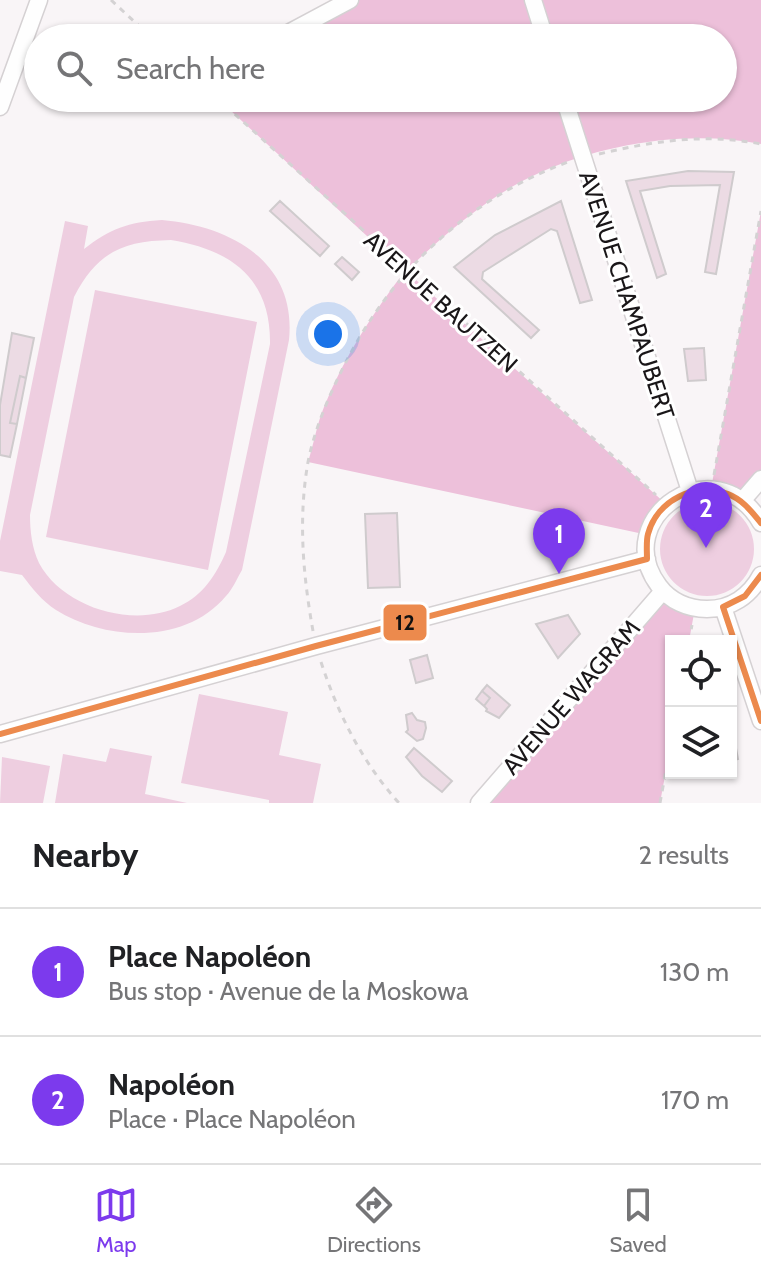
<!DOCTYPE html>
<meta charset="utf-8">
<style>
:root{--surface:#fff;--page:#f6f6f6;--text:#202124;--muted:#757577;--line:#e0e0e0;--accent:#7c3aed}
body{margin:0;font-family:Cabin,sans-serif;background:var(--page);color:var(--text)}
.controls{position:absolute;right:24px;bottom:24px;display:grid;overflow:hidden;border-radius:0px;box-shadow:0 2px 6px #0004}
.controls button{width:72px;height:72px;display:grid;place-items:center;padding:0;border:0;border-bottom:2px solid var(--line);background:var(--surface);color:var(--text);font:40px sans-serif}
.you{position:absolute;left:328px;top:334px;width:28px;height:28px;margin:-20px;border:6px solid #fff;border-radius:50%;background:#1a73e8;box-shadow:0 0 0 12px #1a73e833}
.badge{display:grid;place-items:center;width:52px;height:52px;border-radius:50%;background:var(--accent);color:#fff;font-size:26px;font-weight:700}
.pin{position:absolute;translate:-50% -66px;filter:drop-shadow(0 2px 4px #0008)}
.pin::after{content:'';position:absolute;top:42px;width:28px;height:24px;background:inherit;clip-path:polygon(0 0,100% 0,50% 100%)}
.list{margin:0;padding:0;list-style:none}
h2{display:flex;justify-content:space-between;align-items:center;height:104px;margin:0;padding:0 32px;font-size:34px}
h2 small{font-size:26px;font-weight:400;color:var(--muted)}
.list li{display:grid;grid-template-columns:52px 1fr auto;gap:24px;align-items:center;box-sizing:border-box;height:128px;padding:0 32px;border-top:2px solid var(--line)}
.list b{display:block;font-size:30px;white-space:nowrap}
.list p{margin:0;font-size:26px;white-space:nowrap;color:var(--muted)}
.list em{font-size:26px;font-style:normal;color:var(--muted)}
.icon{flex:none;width:44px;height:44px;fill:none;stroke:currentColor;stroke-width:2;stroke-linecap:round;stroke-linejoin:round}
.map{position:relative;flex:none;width:761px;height:803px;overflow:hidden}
.search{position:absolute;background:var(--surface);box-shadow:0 2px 6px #0004;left:24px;right:24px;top:24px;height:88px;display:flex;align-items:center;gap:20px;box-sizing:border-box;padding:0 28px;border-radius:44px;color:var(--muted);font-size:30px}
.sheet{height:360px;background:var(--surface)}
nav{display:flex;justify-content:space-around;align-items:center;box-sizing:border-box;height:112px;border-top:2px solid var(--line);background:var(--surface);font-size:22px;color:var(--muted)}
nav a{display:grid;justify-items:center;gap:4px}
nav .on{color:var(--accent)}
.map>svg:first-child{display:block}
.green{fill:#eecee0;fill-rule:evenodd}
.forest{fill:#edc0da}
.building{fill:#ecdbe4;stroke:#cfcbcd;stroke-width:2}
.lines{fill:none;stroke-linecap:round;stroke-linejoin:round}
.street-casing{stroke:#d5d1d3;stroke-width:19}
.path{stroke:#d4d2d3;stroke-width:3;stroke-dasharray:6 6;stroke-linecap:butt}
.street{stroke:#fefefe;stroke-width:16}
.bus-1-casing{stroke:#fff;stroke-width:12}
.bus-1{stroke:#ec8a4d;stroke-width:6}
.labels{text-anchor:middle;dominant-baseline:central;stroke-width:6;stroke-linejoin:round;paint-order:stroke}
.street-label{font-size:24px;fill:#191618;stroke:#fff}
.line-badge{stroke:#fff;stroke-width:3}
.pale-badge-label{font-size:22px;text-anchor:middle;font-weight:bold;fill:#111}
</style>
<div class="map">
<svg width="761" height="803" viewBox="0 0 761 803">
<rect width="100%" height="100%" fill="#f9f5f7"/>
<path class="green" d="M162,220C230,226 297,261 289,340L242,570C237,578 233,589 226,596C185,645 106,641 56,610C42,601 32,588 22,575L0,571V541L65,221L88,226L84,249C110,229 128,222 162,220ZM171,240C232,250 271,279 270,344L226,552C216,575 203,595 180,606C134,629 63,608 39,563C32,548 30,531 30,515L74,297C97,252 123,241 171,240Z
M95,290L257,322L208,570L46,537Z
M660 549a47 47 0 1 1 94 0a47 47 0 1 1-94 0Z
M199,694L288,712L279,755L321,764L313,803H269V800L181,783Z
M110,748L152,756L145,794L187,803H55L63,754L106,762Z
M2,757L50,766L43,803H0Z"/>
<path class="forest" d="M350,0H761V144C689,130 606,143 539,173C489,195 445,234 406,271L666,504L648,535L308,462C314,443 317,424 324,407C344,357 373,313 405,271L217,98H723V38H279Z
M761,211V479L742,501L711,489Z
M663,591L695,608L689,641H671V743L660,803H479Z"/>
<path class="building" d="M688,171L734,172L716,274L705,272L720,185L670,186L640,191L666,274L657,278L626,181Z
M280,201L329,246L320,256L270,211Z
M561,201L592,300L580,303L557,231L551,229L483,272L482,279L539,330L531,338L454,267L495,235Z
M342,257L359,272L352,280L335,264Z
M12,333L34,338L26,378L20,376L10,423L17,424L10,457L0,455V405Z
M704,348L706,380L688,381L684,349Z
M20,376L26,378L17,424L10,423Z
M397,513L400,587L368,588L365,514Z
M568,615L580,634L558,658L536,624Z
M427,655L433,678L416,683L410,660Z
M487,685L510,705L499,718L486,711L487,709L484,706L490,698L482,691Z
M482,691L490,698L484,706L476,699Z
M412,713L417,720L425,722L426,728L423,739L417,741L406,732L408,730L406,715Z
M733,732L738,759L731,761V733Z
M414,748L452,781L442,792L422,776L406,757Z"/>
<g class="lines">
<defs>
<path id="street" d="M533,0L545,38
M279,38L350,0
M564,98L690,491
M0,107L39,0
M742,501L761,479
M761,523C716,445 608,518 659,586C670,601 688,609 707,609C731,609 750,596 761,575
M723,607L761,721
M0,734L316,646L647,559
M479,803L663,591"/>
</defs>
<use href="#street" class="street-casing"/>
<path class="path" d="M111,0L152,38
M217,98L656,495
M599,154C654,141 705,133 761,144
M714,475L761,211
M313,631C303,575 298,519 308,462C314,432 326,403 339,376C386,277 464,200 568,162
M689,641L692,625
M321,662C338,714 362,762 399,803
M660,803L671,743"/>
<use href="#street" class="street"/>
<defs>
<path id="bus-1" d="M761,575L745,596L723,607L761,721
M0,734L316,646L647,559C647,551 646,541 648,534C657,500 696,481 728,494C743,500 751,511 761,523"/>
</defs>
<use href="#bus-1" class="bus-1-casing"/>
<use href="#bus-1" class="bus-1"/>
</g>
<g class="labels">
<g class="street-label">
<text transform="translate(627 295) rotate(72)">AVENUE CHAMPAUBERT</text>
<text transform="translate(441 302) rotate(42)">AVENUE BAUTZEN</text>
<text transform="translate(571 697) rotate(-49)">AVENUE WAGRAM</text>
</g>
</g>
<rect class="line-badge" x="382" y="603" width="46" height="39" rx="8" fill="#ec8a4d"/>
<g class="pale-badge-label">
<text x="405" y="630">12</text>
</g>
</svg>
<div class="controls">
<button><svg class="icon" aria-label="locate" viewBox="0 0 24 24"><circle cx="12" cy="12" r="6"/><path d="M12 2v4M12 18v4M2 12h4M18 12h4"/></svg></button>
<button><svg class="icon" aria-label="layers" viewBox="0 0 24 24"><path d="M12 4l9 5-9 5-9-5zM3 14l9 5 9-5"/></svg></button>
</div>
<div class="you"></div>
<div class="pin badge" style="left:559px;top:574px">1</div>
<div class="pin badge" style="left:706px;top:548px">2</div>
<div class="search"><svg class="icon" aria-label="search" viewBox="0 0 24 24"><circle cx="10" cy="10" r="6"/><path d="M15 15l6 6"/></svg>Search here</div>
</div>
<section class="sheet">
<h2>Nearby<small>2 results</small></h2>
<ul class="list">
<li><span class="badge">1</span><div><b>Place Napoléon</b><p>Bus stop · Avenue de la Moskowa</p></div><em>130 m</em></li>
<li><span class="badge">2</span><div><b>Napoléon</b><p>Place · Place Napoléon</p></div><em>170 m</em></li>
</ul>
</section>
<nav>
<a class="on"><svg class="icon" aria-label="map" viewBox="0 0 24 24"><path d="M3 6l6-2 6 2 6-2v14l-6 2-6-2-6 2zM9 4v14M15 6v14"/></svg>Map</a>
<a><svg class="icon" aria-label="directions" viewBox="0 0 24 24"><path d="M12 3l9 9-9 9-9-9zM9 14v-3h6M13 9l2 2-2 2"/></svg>Directions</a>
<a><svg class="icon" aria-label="saved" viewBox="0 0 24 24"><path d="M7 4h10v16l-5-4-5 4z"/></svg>Saved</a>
</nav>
